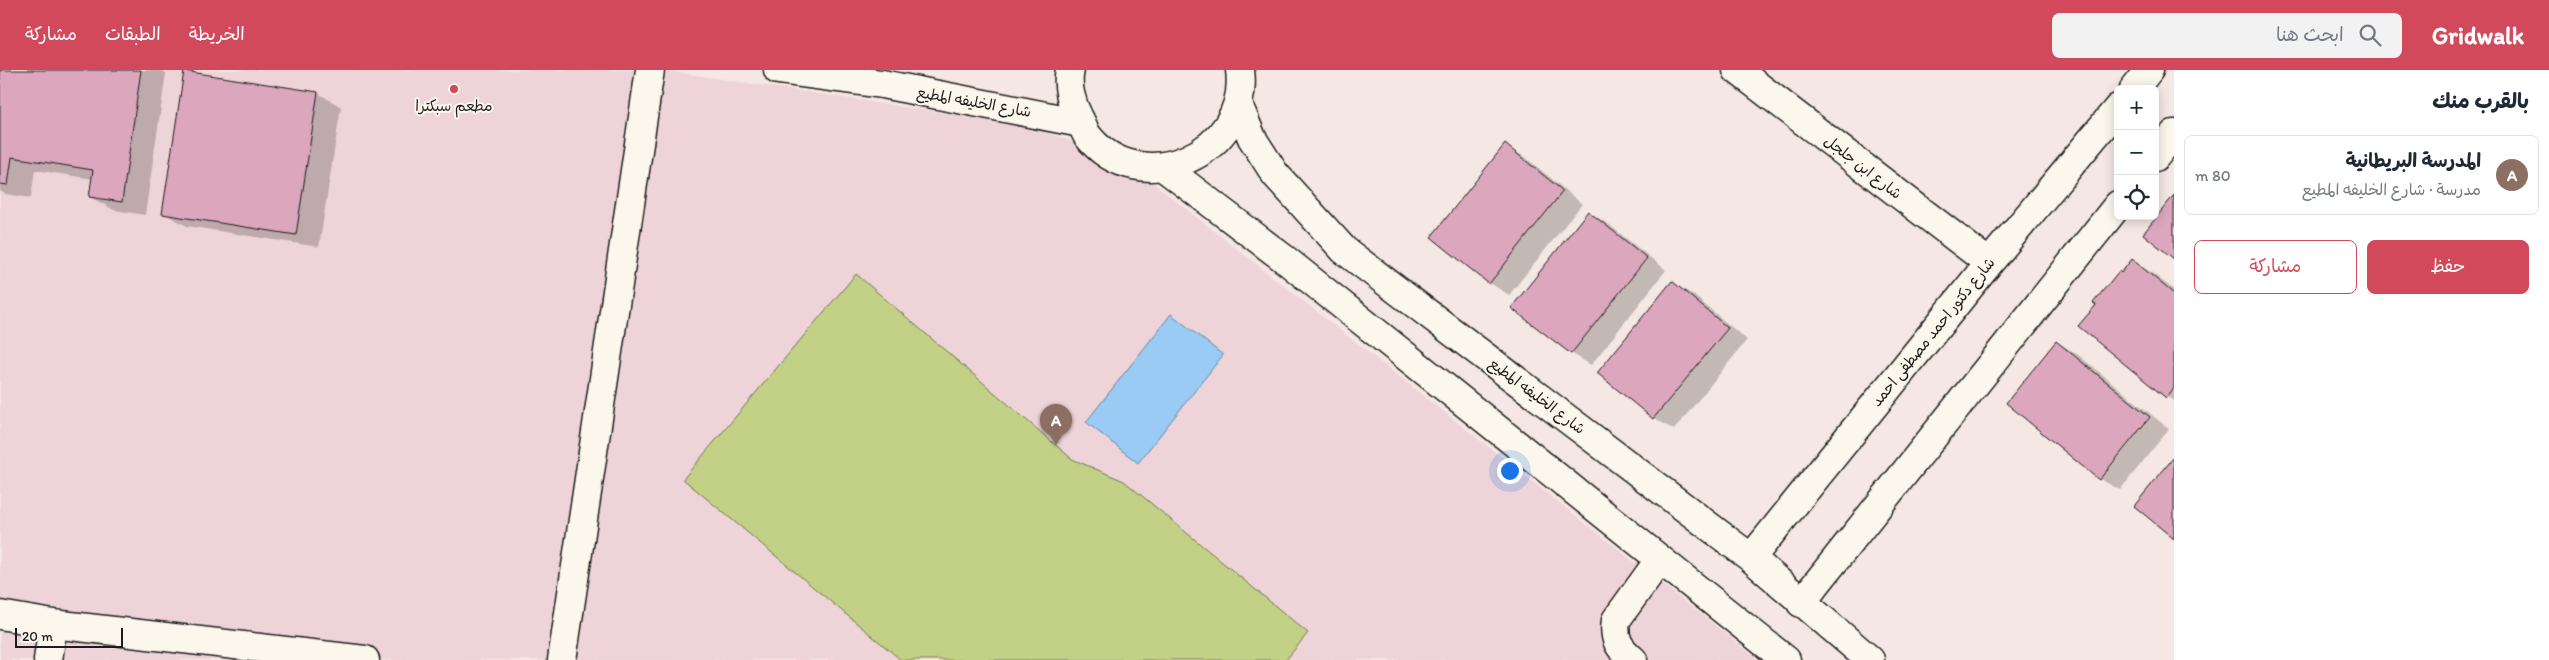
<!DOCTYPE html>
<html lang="ar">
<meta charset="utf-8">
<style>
:root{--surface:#fff;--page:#f2f2f3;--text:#1f2937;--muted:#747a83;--line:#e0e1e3;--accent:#d1495b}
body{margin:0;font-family:Itim,"Playpen Sans Arabic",sans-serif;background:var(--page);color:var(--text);direction:rtl}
.controls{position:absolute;right:15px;top:15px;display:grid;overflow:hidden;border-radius:8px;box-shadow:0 2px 12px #0003}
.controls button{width:45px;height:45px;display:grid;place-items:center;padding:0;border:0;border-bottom:1px solid var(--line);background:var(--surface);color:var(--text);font:25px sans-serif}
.scale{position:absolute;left:15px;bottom:12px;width:108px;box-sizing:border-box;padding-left:5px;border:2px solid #1c1c1c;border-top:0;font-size:14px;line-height:18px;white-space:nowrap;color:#1c1c1c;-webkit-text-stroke:4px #fbf7ec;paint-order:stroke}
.you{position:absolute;left:1509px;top:400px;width:18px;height:18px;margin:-12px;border:4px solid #fff;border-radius:50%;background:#1a73e8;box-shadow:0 0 0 8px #1a73e833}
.badge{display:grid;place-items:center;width:32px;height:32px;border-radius:50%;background:var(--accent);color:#fff;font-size:16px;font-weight:700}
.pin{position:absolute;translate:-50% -41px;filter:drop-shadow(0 1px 2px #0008)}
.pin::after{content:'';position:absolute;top:26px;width:18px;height:15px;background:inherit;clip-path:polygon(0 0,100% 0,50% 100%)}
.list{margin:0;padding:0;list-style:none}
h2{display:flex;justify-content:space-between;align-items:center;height:65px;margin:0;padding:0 20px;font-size:21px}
h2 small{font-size:16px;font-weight:400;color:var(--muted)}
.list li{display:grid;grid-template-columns:32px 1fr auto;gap:15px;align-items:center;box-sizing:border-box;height:80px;margin:0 10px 10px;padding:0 10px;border:1px solid var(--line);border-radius:8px}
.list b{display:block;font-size:19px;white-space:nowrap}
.list p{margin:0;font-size:16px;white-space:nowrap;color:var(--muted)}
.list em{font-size:16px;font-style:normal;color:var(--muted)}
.actions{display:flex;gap:10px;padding:15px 20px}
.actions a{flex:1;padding:11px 0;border:1px solid var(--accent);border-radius:8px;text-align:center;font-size:18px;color:var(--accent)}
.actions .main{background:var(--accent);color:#fff}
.icon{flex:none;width:28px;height:28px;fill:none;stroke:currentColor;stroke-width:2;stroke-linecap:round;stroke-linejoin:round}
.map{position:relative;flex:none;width:2174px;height:590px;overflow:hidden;direction:ltr}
header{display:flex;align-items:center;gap:30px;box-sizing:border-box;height:70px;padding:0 25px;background:var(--accent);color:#fff}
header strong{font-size:24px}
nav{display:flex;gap:28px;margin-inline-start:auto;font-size:18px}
.search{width:350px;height:45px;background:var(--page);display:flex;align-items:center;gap:12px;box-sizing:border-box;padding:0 18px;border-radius:8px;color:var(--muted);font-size:19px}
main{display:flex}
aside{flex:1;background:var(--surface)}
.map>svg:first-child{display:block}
.built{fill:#eed4d8}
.green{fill:#c2d185;stroke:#6f7650}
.water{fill:#99cbf5;stroke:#67859e}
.shadow{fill:#0003}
.building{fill:#dca6bd;stroke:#1c1c1c}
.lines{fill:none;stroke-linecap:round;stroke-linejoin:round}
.minor-casing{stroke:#1c1c1c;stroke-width:31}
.minor{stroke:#fbf7ec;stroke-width:28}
.poi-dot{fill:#d1495b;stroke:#fbf7ec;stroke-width:2}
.labels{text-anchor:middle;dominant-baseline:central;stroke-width:4;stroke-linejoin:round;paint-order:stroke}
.street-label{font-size:15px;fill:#1c1c1c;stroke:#fbf7ec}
.poi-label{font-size:15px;fill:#1c1c1c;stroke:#fbf7ec}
</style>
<header>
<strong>Gridwalk</strong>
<div class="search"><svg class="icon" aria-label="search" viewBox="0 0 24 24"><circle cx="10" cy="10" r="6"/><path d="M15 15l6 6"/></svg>ابحث هنا</div>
<nav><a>الخريطة</a><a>الطبقات</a><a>مشاركة</a></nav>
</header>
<main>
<aside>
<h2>بالقرب منك<small></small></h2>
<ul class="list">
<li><span class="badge" style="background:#8d6e63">A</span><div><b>المدرسة البريطانية</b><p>مدرسة · شارع الخليفه المطيع</p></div><em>80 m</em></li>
</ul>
<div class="actions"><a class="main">حفظ</a><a>مشاركة</a></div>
</aside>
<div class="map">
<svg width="2174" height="590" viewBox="0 0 2174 590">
<rect width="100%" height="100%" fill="#f5e7e3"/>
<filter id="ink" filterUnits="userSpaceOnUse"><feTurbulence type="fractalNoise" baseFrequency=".02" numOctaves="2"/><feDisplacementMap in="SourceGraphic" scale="10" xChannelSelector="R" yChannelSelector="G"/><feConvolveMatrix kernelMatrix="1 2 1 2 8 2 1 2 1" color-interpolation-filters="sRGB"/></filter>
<g filter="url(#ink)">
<path class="built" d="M0,0H661L1030,56L1129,94L1759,590H0Z"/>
<path class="green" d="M856,204L1072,389L1124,411L1308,563L1286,590H901L683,409Z"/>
<path class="water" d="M1171,244L1223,285L1138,393L1086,352Z"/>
<path class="shadow" d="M0,0H160L166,3L145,145L114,140L90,127L93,109L35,100L31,128L5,124L0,121Z
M318,23L341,37L319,177L187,156L163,143Z
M1505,76L1525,87L1582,134L1509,225L1490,213Z
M1588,142L1608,154L1666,200L1591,295L1571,283Z
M2132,191L2152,203L2174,220V331L2080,256L2119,203L2122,204Z
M1672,213L1692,224L1747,270L1674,360L1654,348L1599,303Z
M2057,272L2077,284L2169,359L2120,420L2100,409Z"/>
<path class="building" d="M0,0H141L122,132L89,127L93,100L12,87L8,115L0,114Z
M184,1L318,22L296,165L162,144Z
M1505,74L1563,121L1489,214L1431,167Z
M2174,125V189L2143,164Z
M1588,141L1647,188L1571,284L1511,238Z
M2132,189L2174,224V318L2166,328L2078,256L2096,235L2093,233L2119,201L2121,203Z
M1672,211L1728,258L1653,349L1597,303Z
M2056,271L2150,347L2099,410L2006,333Z
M2174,387V469L2134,436Z"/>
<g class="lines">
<defs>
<path id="minor" d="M778,0L882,14L1081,53
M1070,0C1066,15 1072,35 1079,48C1082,53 1084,60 1087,65C1139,133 1251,83 1240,0
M1737,0L1989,193
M2134,19L2149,0
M1238,34L1252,68L1275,104L1344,180L1751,488L1870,590
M2155,87L2174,64
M1162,96L1287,191L1786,590
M1751,488L1989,193L2118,38
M1801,533L2118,135
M0,545L53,554L365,590
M48,590L53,554
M562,590L650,0
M1633,590C1619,578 1613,569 1616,550L1660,489"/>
</defs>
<use href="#minor" class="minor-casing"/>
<use href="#minor" class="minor"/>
</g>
</g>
<circle class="poi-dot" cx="454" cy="19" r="5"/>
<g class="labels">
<g class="street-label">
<text transform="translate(974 32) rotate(10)">شارع الخليفه المطيع</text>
<text transform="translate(1863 97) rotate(38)">شارع ابن جلجل</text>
<text transform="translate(1933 262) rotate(-51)">شارع دكتور احمد مصطفى احمد</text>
<text transform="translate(1537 326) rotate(37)">شارع الخليفه المطيع</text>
</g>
<g class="poi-label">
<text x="454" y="36">مطعم سبكترا</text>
</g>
</g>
</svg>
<div class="controls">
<button>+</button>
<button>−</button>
<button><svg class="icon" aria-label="locate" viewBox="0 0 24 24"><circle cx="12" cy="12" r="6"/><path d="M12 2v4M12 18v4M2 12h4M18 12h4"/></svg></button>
</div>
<div class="scale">20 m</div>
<div class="you"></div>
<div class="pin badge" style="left:1056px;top:375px;background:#8d6e63">A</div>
</div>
</main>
